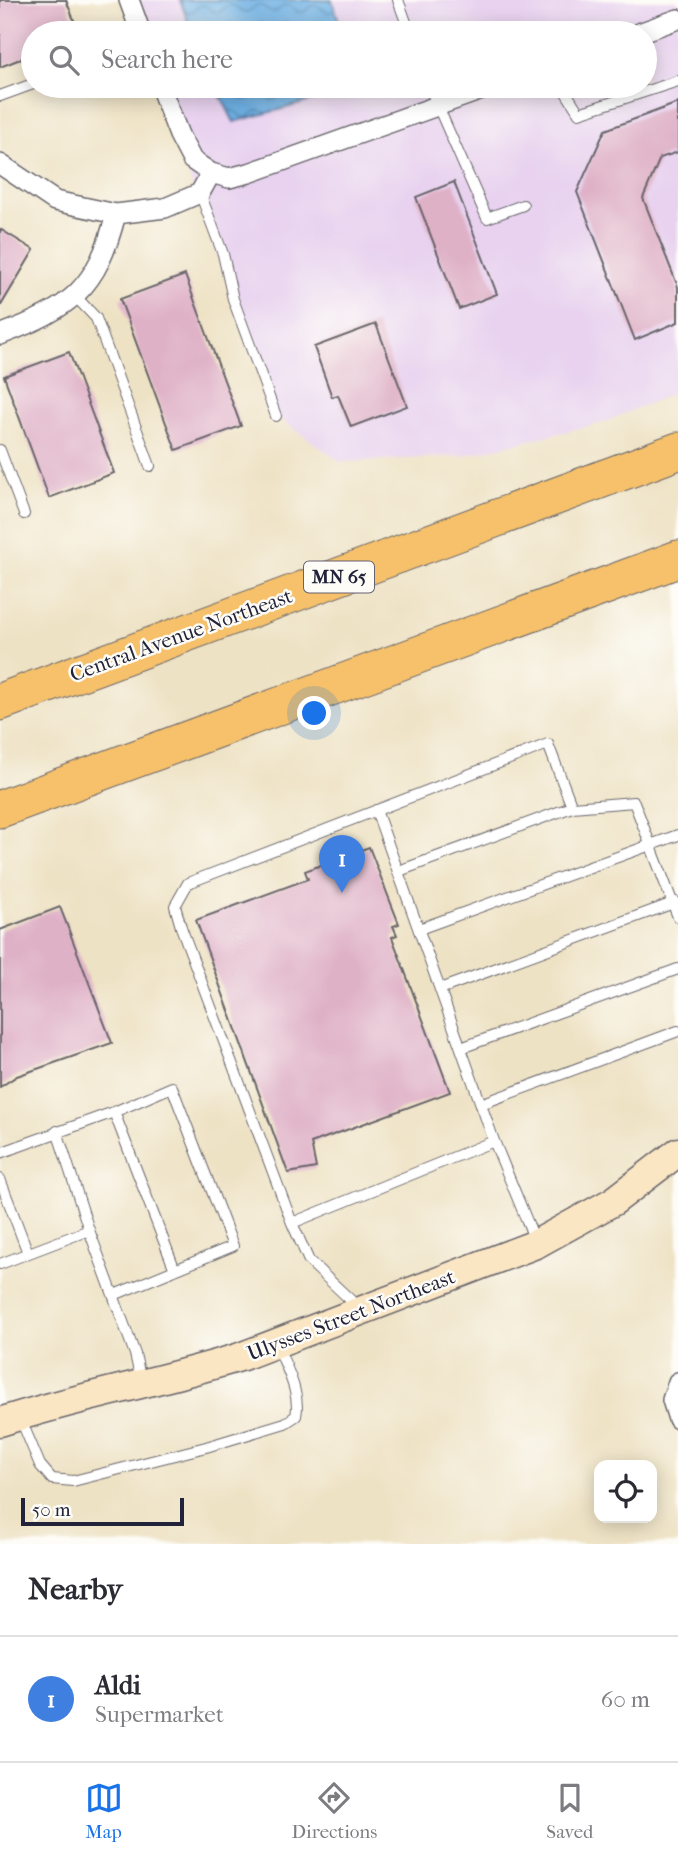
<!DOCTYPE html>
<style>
:root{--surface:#fff;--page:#f2f2f3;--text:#2b2b33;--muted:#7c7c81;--line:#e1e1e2;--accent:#1a73e8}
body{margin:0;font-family:"IM FELL French Canon",serif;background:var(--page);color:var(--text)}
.controls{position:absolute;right:21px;bottom:21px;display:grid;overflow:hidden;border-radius:14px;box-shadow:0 4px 18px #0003}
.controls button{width:63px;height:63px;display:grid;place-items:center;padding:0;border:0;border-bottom:2px solid var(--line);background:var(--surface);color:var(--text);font:35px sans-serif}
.scale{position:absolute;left:21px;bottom:18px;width:163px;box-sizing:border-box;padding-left:7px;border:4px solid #22223b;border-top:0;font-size:19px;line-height:24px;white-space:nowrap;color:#22223b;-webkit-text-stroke:5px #fdfcf7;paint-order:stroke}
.you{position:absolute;left:315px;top:714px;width:24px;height:24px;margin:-18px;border:5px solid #fff;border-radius:50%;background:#1a73e8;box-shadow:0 0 0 10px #1a73e833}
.badge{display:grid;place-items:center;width:46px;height:46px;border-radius:50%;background:var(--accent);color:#fff;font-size:23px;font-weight:700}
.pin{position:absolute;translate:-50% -58px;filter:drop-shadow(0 2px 4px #0008)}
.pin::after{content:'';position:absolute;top:37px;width:24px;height:21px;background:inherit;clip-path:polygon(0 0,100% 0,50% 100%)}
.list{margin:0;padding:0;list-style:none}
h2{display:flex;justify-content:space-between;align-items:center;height:91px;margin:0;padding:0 28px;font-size:30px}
h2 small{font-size:23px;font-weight:400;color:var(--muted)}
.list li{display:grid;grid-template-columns:46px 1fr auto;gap:21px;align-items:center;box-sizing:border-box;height:126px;padding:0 28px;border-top:2px solid var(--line)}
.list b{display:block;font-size:26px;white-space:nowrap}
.list p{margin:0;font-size:23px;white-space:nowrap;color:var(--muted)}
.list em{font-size:23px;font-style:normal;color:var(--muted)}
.icon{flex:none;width:38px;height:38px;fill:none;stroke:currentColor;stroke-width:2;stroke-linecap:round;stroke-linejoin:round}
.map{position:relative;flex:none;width:678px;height:1544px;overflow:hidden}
.search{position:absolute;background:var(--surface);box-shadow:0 4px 18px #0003;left:21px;right:21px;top:21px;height:77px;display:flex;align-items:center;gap:18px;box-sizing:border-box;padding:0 24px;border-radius:38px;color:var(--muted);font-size:26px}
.sheet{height:217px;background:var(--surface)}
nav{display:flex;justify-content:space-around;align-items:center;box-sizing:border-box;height:98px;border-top:2px solid var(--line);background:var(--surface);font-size:19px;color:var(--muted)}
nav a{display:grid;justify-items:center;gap:4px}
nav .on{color:var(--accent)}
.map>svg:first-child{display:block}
.built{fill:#e8d2ef}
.water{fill:url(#water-waves);stroke:#48698f;stroke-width:2}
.building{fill:#dfb1c7}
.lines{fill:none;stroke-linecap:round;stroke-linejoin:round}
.lane-casing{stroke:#69656b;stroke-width:12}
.street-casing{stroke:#69656b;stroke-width:22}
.secondary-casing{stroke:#69656b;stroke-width:31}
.highway-casing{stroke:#69656b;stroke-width:39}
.lane{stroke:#fff;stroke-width:10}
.street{stroke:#fff;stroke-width:19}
.secondary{stroke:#fbe6c4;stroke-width:28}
.highway{stroke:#f6c16b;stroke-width:37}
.labels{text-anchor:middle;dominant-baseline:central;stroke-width:5;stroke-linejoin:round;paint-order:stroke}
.shield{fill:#fdfcf7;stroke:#646373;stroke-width:2}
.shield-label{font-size:19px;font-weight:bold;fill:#22223b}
.street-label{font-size:21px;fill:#22223b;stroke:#fdfcf7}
</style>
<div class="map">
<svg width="678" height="1544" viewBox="0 0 678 1544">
<defs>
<pattern id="water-waves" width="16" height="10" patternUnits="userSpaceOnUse" patternTransform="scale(1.75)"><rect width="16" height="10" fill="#6eb0e3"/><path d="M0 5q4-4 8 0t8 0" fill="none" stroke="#5a8fb9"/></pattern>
</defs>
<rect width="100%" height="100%" fill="#fdfcf7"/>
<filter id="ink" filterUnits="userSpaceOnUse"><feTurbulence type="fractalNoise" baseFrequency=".0143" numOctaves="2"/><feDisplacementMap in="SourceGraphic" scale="14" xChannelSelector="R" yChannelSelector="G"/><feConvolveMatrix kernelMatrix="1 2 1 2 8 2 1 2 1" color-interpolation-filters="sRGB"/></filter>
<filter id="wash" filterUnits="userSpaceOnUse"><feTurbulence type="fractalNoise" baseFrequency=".00686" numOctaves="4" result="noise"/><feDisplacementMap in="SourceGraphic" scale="28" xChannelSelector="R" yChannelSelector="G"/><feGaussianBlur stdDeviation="1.57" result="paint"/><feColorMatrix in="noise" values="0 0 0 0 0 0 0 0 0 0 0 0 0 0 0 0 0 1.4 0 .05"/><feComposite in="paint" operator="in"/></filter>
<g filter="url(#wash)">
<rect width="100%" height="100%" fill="#eee2c4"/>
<path class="built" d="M125,0H678V391L602,423L462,456L341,462L276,416L156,86H645V33H137Z"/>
<path class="water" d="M180,0H332L343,33H192Z
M216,86H351L340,93L234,122Z"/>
<g id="blocks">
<path class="building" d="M0,0H66L79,33H33V54L0,67Z
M678,103V152L660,158L643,198L678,287V322L635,340L577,192L605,130Z
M454,182L497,294L459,309L416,197Z
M0,229L34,250L0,307Z
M185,275L241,426L176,450L120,299Z
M376,324L407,406L351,427L338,395L332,397L314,347Z
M69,352L114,473L49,498L4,376Z
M369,847L399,924L393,926L397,935L392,937L450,1092L311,1143L316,1168L288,1173L196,920L308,879L305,871Z
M60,907L112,1043L17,1076L0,1087V930Z"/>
</g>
</g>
<g filter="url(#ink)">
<use href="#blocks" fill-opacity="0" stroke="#69656b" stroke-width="2"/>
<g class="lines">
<defs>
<path id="lane" d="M398,0L410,33
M429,86L487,218L523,205
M562,86L579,113L678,81
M0,96L33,84
M200,193L223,254L233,299L276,416
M75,296L96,318L150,466
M0,450L24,514
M376,810L494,1141L536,1243
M399,871L572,807
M419,929L678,835
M440,989L676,902
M461,1048L678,969
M481,1104L678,1031
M114,1112L175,1270
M57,1131L89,1230L135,1354L141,1381
M0,1153L114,1112L172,1087L233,1246L114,1295
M0,1179L28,1253
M292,1223L494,1141
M0,1264L89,1230
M358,1307L309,1261L292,1223L181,927L175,906L188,883L548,744L572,807L634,802L678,917
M21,1420L40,1465L52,1479L73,1481L206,1447L285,1423L296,1416C301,1392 285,1366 277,1344"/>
<path id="street" d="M129,0L141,33
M639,33L678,19
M160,86L179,135L192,160L211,173
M0,164L55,201L116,214L165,208L200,193L211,173L229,178L249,173L493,86
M0,335C71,308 97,289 116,214
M678,1382L672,1400L678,1419"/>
<path id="secondary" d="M0,1422C79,1396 161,1382 240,1357L536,1244L614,1201L678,1152"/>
<path id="highway" d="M0,702L678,451
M0,809L678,559"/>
</defs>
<use href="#lane" class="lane-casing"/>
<use href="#street" class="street-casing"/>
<use href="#secondary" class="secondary-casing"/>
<use href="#highway" class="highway-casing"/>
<use href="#lane" class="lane"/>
<use href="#street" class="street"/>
<use href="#secondary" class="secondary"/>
<use href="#highway" class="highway"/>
</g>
</g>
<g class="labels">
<rect class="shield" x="304" y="561.5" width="70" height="31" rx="5"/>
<g class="shield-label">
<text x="339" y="577">MN 65</text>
</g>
<g class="street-label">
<text transform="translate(181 635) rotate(-20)">Central Avenue Northeast</text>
<text transform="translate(351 1315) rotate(-21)">Ulysses Street Northeast</text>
</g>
</g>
</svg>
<div class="controls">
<button><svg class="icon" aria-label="locate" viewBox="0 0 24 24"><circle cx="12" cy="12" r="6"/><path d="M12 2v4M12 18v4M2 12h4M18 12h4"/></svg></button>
</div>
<div class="scale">50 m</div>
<div class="you"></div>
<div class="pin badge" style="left:342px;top:893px;background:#3f7fe0">1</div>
<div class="search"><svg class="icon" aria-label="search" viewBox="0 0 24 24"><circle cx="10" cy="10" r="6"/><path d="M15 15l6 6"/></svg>Search here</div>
</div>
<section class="sheet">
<h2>Nearby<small></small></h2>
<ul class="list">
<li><span class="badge" style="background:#3f7fe0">1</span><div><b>Aldi</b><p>Supermarket</p></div><em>60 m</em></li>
</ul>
</section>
<nav>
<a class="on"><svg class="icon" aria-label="map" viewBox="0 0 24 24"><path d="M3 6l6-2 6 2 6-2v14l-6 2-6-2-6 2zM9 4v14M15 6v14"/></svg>Map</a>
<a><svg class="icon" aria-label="directions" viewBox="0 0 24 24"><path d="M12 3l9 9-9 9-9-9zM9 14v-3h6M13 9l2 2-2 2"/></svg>Directions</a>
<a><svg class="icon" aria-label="saved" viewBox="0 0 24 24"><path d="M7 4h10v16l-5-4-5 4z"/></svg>Saved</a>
</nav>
